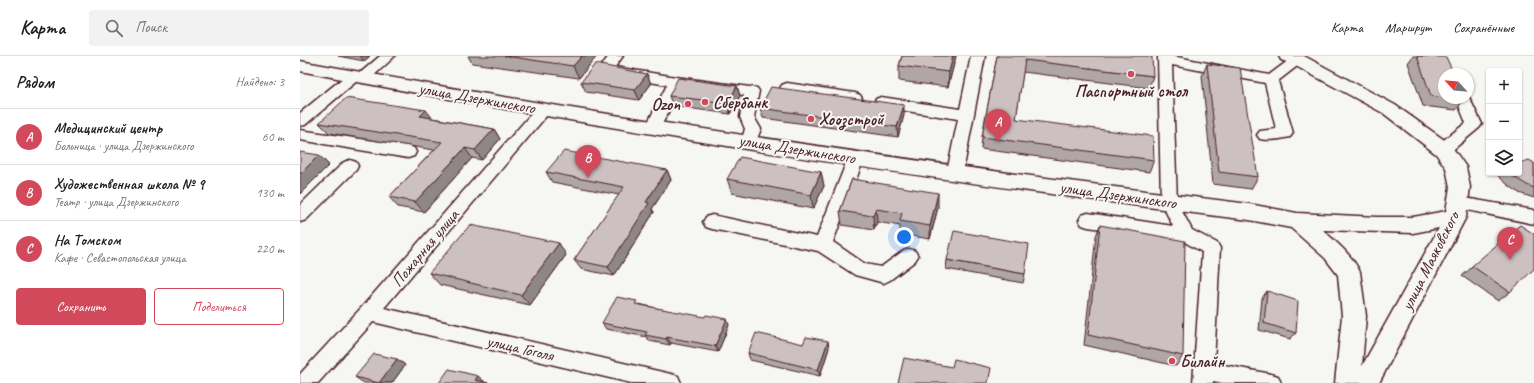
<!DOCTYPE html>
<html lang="ru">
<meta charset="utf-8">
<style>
:root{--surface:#fff;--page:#f2f2f2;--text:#202124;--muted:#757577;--line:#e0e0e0;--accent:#d1495b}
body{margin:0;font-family:Caveat,sans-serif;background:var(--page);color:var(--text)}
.controls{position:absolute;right:12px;top:12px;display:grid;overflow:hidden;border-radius:4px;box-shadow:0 1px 3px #0004}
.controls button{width:36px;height:36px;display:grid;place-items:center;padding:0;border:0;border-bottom:1px solid var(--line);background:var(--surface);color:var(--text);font:20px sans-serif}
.compass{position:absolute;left:1138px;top:12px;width:36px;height:36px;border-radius:50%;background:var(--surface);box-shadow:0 1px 3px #0004;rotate:296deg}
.you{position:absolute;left:604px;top:181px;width:14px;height:14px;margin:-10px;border:3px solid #fff;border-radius:50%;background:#1a73e8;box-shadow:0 0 0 6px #1a73e833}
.badge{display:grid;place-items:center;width:26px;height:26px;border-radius:50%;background:var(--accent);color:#fff;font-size:13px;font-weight:700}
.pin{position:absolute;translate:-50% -33px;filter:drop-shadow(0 1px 2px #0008)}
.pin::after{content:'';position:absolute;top:21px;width:14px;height:12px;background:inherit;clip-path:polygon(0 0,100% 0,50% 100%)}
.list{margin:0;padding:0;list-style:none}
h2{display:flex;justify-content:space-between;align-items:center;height:52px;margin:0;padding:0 16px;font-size:17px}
h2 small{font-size:13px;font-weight:400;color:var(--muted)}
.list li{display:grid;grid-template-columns:26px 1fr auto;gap:12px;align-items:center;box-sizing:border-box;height:56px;padding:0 16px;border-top:1px solid var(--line)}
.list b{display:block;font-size:15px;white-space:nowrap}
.list p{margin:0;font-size:13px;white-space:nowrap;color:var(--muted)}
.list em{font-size:13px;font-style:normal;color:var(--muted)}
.actions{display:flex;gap:8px;padding:12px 16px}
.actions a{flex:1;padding:9px 0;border:1px solid var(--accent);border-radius:4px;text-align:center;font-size:14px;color:var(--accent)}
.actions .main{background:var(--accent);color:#fff}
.icon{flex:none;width:22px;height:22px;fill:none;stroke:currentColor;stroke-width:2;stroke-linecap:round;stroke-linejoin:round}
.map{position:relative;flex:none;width:1234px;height:327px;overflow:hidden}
header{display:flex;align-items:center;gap:24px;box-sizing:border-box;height:56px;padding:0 20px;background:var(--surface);border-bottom:1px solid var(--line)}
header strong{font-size:19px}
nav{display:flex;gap:22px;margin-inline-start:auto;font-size:14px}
.search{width:280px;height:36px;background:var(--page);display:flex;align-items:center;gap:10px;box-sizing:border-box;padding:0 14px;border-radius:4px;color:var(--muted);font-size:15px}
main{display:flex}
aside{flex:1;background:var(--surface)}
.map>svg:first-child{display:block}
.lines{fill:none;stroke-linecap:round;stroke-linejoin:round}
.minor-casing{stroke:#4a1f2b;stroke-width:3}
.major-casing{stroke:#4a1f2b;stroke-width:3}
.minor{fill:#f6f6f2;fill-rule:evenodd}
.major{fill:#f6f6f2;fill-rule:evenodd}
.wall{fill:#afa6a5;stroke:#4a1f2b}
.shaded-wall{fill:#8f8786;stroke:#4a1f2b}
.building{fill:#ccc1c0;stroke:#4a1f2b}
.poi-dot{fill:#d1495b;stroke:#f6f6f2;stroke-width:1.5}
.labels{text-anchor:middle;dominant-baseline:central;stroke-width:4;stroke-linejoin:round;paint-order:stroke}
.poi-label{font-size:17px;font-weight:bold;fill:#4a1f2b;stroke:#f6f6f2;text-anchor:start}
.street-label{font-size:17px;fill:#4a1f2b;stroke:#f6f6f2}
</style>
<header>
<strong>Карта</strong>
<div class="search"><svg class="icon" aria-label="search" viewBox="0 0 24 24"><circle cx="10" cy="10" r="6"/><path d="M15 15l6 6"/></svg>Поиск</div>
<nav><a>Карта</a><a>Маршрут</a><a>Сохранённые</a></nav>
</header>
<main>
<aside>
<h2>Рядом<small>Найдено: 3</small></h2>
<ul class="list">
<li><span class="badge">A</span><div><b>Медицинский центр</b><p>Больница · улица Дзержинского</p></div><em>60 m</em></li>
<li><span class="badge">B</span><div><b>Художественная школа № 9</b><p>Театр · улица Дзержинского</p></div><em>130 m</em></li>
<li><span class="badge">C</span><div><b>На Томском</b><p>Кафе · Севастопольская улица</p></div><em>220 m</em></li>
</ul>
<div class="actions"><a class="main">Сохранить</a><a>Поделиться</a></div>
</aside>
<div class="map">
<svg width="1234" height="327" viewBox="0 0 1234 327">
<rect width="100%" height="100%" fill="#f6f6f2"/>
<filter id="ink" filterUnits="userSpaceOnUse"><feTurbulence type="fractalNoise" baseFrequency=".025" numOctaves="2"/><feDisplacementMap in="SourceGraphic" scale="8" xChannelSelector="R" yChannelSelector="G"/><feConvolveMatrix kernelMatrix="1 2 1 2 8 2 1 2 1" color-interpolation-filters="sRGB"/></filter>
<g filter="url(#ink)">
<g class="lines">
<defs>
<path id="minor" d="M80,0H95L68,25L63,27L58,24L5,69L0,70V57L49,17L54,15L59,18Z
M309,0H323L315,11L376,21L457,32L459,35L454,61L461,73L454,90L449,91L444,90L441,86L445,73L440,61L444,39L381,31L358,76L353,77L348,76L345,72L367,29L300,17L298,14Z
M671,0H685L663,116L661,120L655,122L649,120L647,116L658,63L581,51L576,49L574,46L576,43L581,41L660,53Z
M858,0H872L969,19L993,1H1003L1005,4L978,25L993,77L990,81C981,83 969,85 960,83L957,79L960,75L976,73L965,27L872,9L877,146L892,174L917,187L920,192L914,307L971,318L978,320L981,327H923L913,325V327H893L902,196L883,185L788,171L782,169L779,164L782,159L788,157L873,170L861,146Z
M487,27L555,37L560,39L562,42L560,45L555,47L482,35L480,32L482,29Z
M1168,39L1182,68L1179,72L1149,97L1143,99L1137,97L1135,93L1137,89L1166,67L1156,42H1168Z
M243,49L248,50L250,54L248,58L84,252L371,318L378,320L381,327H331L73,266L18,327H0V318L62,251L238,50Z
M0,74L108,90L114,92L116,96L114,100L108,102L0,84Z
M556,96L562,98L564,102L533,186L565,208L581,211L603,195L609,193L615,195L618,200L615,205L590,224L584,227L555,219L518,195L412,173L406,171L403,166L406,161L412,159L517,181L548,102L550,98Z
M50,104L56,106L58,110L56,114L6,164L0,166V149L44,106Z
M1159,141L1234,154V168L1153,151L1151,147L1153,143Z"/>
<path id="major" d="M979,0H1004L1095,49L1150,88L1166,111L1170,131L1166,161L1079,327H1035L1042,260L1038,219L1025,202L991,172L949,164C631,124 314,76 0,15V5C314,63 632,109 949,148L997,157L1077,161H1113L1146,155L1150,131L1146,112L1136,98L1083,57L992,8L981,4ZM1139,172L1062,310L1066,260L1060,216C1052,199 1037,187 1023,174L1113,177Z"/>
</defs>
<use href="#minor" class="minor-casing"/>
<use href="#major" class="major-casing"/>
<use href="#minor" class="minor"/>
<use href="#major" class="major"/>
</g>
<path class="wall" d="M38,0H70L64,5Z
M168,0H297L279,22L172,7Z
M602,0H656L648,31L599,25V10Z
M697,0L853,20L849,32L723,16L716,63L854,104L849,116L681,93L682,81Z
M1113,0H1142L1144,18V42H1163L1164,44L1156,54L1123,50L1108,7Z
M907,8L958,121L951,133L913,128L902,20Z
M347,18L351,28L339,44L286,36L281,26Z
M437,30L440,40L430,58L373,50L369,40Z
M460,52L604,59L598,81L463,62Z
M132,62L194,73L200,83L182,104L172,102L124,156L98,151L89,141L134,94L29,77L19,67Z
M1234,107V142L1219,137L1207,128L1196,118L1197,117H1219Z
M367,114L371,124L352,153L354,156L314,220L281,213L274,204L319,139L252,126L246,116Z
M521,116L524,130L513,153L432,137L427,123Z
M552,123L638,151L630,183L600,178V170L577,166L574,174L542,169L540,155Z
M800,169L883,300L876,310L784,289L796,180Z
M1220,169L1210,236L1198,245L1162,220Z
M266,199L230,249L140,229L129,217Z
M647,204L725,218L723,227L646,213Z
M967,235L996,277L990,283L959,274L962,242Z
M339,248L429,269L418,296L371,287L370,289L349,285L347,281L306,273L302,267Z
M503,288L529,292L520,320L450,304L448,297Z
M97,303L105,309L92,327H64L55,321Z"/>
<path class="shaded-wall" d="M60,0H70L64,5Z
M282,0H297L279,22L273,10Z
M653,0H656L648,31L649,16Z
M347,18L351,28L339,44L335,34Z
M437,30L440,40L430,58L428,47Z
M604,49V59L598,81L597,71Z
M126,54L134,64L120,60Z
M194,73L200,83L182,104L175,94Z
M165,92L172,102L124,156L115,146Z
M19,99L29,109L0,138V118Z
M367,114L371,124L352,153L354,156L314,220L308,211L346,146Z
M521,116L524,130L513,153L511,139Z
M638,137V151L630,183V170Z
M576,153L577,166L574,174L573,160Z
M259,187L266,199L230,249L221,239Z
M427,263L429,269L418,296L415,290Z
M367,281L371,287L370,289L366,283Z
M528,285L529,292L520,320L518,314Z
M97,303L105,309L92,327H79Z
M178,320L185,326L184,327L175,324Z"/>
<path class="building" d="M205,0H282L273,10Z
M602,0H653L649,16L599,10Z
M697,0H846L852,1L853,20L725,4L716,63L853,80L854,104L682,81Z
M1117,0L1146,1L1154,18H1144V42L1131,40Z
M295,8L347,18L335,34L281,26Z
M907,8L940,12L958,121L919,116Z
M378,22L437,30L428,47L369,40Z
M471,31L604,49L597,71L460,52Z
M46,42L126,54L120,60L194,73L175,94L165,92L115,146L89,141L142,86L19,67Z
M1148,42H1163L1164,44Z
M264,95L367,114L346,146L349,147L308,211L274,204L324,131L246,116Z
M0,96L19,99L0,118Z
M440,101L521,116L511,139L427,123Z
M1229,104L1234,107V132L1227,129L1214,121L1210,117H1219V107Z
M552,123L638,137L630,170L600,165L602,157L576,153L573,160L540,155Z
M170,169L259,187L221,239L129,217Z
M800,169L885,185L883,300L788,279Z
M1220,169L1234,178V213L1210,236L1172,210Z
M654,175L729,188L725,218L647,204Z
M967,235L998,245L996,277L964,267Z
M317,241L337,245L335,248L405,261L406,259L427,263L415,290L367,281L366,283L345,279L347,276L302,267Z
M456,277L503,288L506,281L528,285L518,314L448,297Z
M74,298L97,303L79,327L55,321Z
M604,302L652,311L654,303L691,312L688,327H598Z
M149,313L178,320L175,324L189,327H139Z"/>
</g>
<g class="poi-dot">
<circle cx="831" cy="18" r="4"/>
<circle cx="405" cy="46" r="4"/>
<circle cx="388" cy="48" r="4"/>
<circle cx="511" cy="63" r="4"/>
<circle cx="872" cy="305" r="4"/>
</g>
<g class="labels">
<g class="poi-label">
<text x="831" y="35" text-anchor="middle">Паспортный стол</text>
<text x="413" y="46">Сбербанк</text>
<text x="380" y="48" text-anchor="end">Ozon</text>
<text x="519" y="63">Хоозстрой</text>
<text x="880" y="305">Билайн</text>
</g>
<g class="street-label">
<text transform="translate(177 42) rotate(10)">улица Дзержинского</text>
<text transform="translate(497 93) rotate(9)">улица Дзержинского</text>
<text transform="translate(818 139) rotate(8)">улица Дзержинского</text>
<text transform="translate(125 192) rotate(-50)">Пожарная улица</text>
<text transform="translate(1130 205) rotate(-63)">улица Маяковского</text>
<text transform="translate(220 292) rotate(13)">улица Гоголя</text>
</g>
</g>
</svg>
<div class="controls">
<button>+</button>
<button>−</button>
<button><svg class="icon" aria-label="layers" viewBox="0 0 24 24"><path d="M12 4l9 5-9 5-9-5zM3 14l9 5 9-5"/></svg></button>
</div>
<svg class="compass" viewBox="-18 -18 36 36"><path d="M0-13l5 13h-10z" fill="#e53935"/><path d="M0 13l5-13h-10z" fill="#757577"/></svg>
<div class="you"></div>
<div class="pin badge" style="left:698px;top:86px">A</div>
<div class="pin badge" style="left:288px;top:122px">B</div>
<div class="pin badge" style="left:1210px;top:204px">C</div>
</div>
</main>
